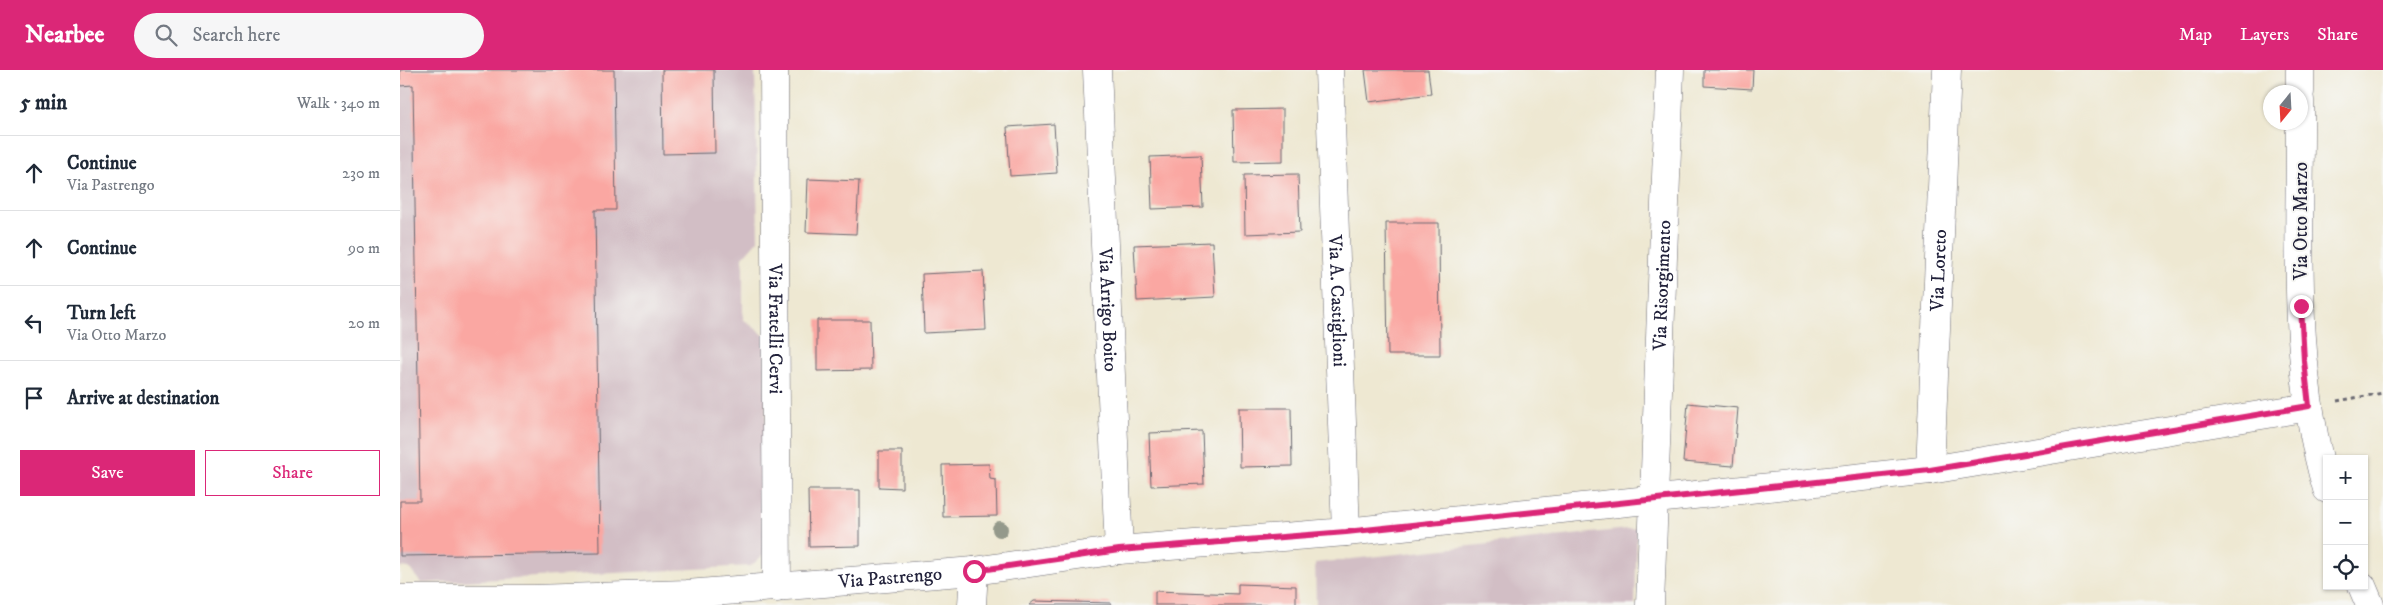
<!DOCTYPE html>
<meta charset="utf-8">
<style>
:root{--surface:#fff;--page:#f6f6f7;--text:#1f2937;--muted:#747a83;--line:#e0e1e3;--accent:#db2777}
body{margin:0;font-family:"IM FELL DW Pica",serif;background:var(--page);color:var(--text)}
.controls{position:absolute;right:15px;bottom:15px;display:grid;overflow:hidden;border-radius:0px;box-shadow:0 1px 4px #0004}
.controls button{width:45px;height:45px;display:grid;place-items:center;padding:0;border:0;border-bottom:1px solid var(--line);background:var(--surface);color:var(--text);font:25px sans-serif}
.compass{position:absolute;left:1863px;top:15px;width:45px;height:45px;border-radius:50%;background:var(--surface);box-shadow:0 1px 4px #0004;rotate:198deg}
.stop{position:absolute;width:15px;height:15px;margin:-11px;border:4px solid #db2777;border-radius:50%;background:#fff}
.stop.end{background:#db2777;border-color:#fff;box-shadow:0 1px 5px #0008}
.list{margin:0;padding:0;list-style:none}
h2{display:flex;justify-content:space-between;align-items:center;height:65px;margin:0;padding:0 20px;font-size:21px}
h2 small{font-size:16px;font-weight:400;color:var(--muted)}
.list li{display:grid;grid-template-columns:32px 1fr auto;gap:15px;align-items:center;box-sizing:border-box;height:75px;padding:0 20px;border-top:1px solid var(--line)}
.list b{display:block;font-size:19px;white-space:nowrap}
.list p{margin:0;font-size:16px;white-space:nowrap;color:var(--muted)}
.list em{font-size:16px;font-style:normal;color:var(--muted)}
.actions{display:flex;gap:10px;padding:15px 20px}
.actions a{flex:1;padding:11px 0;border:1px solid var(--accent);border-radius:0px;text-align:center;font-size:18px;color:var(--accent)}
.actions .main{background:var(--accent);color:#fff}
.icon{flex:none;width:28px;height:28px;fill:none;stroke:currentColor;stroke-width:2;stroke-linecap:round;stroke-linejoin:round}
.map{position:relative;flex:none;width:1983px;height:535px;overflow:hidden}
header{display:flex;align-items:center;gap:30px;box-sizing:border-box;height:70px;padding:0 25px;background:var(--accent);color:#fff}
header strong{font-size:24px}
nav{display:flex;gap:28px;margin-inline-start:auto;font-size:18px}
.search{width:350px;height:45px;background:var(--page);display:flex;align-items:center;gap:12px;box-sizing:border-box;padding:0 18px;border-radius:28px;color:var(--muted);font-size:19px}
main{display:flex}
aside{flex:1;background:var(--surface)}
.map>svg:first-child{display:block}
.industrial{fill:#d2bec5}
.building{fill:#faa7a2}
.lines{fill:none;stroke-linecap:round;stroke-linejoin:round}
.minor-casing{stroke:#696770;stroke-width:29}
.tertiary-casing{stroke:#696770;stroke-width:29}
.path{stroke:#696770;stroke-width:3;stroke-dasharray:4 4;stroke-linecap:butt}
.minor{stroke:#fff;stroke-width:28}
.tertiary{stroke:#fff;stroke-width:28}
.tree{fill:#94998b}
.route{stroke:#db2777;stroke-width:6}
.labels{text-anchor:middle;dominant-baseline:central;stroke-width:4;stroke-linejoin:round;paint-order:stroke}
.street-label{font-size:19px;fill:#22223b;stroke:#f6f6f2}
</style>
<header>
<strong>Nearbee</strong>
<div class="search"><svg class="icon" aria-label="search" viewBox="0 0 24 24"><circle cx="10" cy="10" r="6"/><path d="M15 15l6 6"/></svg>Search here</div>
<nav><a>Map</a><a>Layers</a><a>Share</a></nav>
</header>
<main>
<aside>
<h2>5 min<small>Walk · 340 m</small></h2>
<ul class="list">
<li><svg class="icon" aria-label="ahead" viewBox="0 0 24 24"><path d="M12 20V5M6 11l6-6 6 6"/></svg><div><b>Continue</b><p>Via Pastrengo</p></div><em>230 m</em></li>
<li><svg class="icon" aria-label="ahead" viewBox="0 0 24 24"><path d="M12 20V5M6 11l6-6 6 6"/></svg><div><b>Continue</b></div><em>90 m</em></li>
<li><svg class="icon" aria-label="left" viewBox="0 0 24 24"><path d="M17 20v-9H6M10 6l-5 5 5 5"/></svg><div><b>Turn left</b><p>Via Otto Marzo</p></div><em>20 m</em></li>
<li><svg class="icon" aria-label="arrive" viewBox="0 0 24 24"><path d="M6 21V4h12l-3 4 3 4H6"/></svg><div><b>Arrive at destination</b></div></li>
</ul>
<div class="actions"><a class="main">Save</a><a>Share</a></div>
</aside>
<div class="map">
<svg width="1983" height="535" viewBox="0 0 1983 535">
<rect width="100%" height="100%" fill="#f6f6f2"/>
<filter id="ink" filterUnits="userSpaceOnUse"><feTurbulence type="fractalNoise" baseFrequency=".02" numOctaves="2"/><feDisplacementMap in="SourceGraphic" scale="10" xChannelSelector="R" yChannelSelector="G"/><feConvolveMatrix kernelMatrix="1 2 1 2 8 2 1 2 1" color-interpolation-filters="sRGB"/></filter>
<filter id="wash" filterUnits="userSpaceOnUse"><feTurbulence type="fractalNoise" baseFrequency=".0096" numOctaves="4" result="noise"/><feDisplacementMap in="SourceGraphic" scale="20" xChannelSelector="R" yChannelSelector="G"/><feGaussianBlur stdDeviation="1.12" result="paint"/><feColorMatrix in="noise" values="0 0 0 0 0 0 0 0 0 0 0 0 0 0 0 0 0 1.4 0 .05"/><feComposite in="paint" operator="in"/></filter>
<g filter="url(#wash)">
<rect width="100%" height="100%" fill="#eee8d2"/>
<path class="industrial" d="M0,0H355L358,170L343,187V249L365,266L367,481L351,496L21,513L9,498L0,497Z
M1237,458L1235,535H916L915,493Z"/>
<g id="blocks">
<path class="building" d="M0,0H214L216,140H195L200,483L0,486V431H20L13,15L0,16Z
M262,0H314L315,83L263,84Z
M965,0H1028L1031,24L969,32Z
M1304,0H1353L1352,19L1304,16Z
M883,39V91L834,92L833,40Z
M654,54L657,103L610,106L607,57Z
M801,85L803,137L752,139L750,87Z
M898,104L900,162L845,164L844,105Z
M408,109L459,111L456,164L406,162Z
M986,153H1039L1040,285H988Z
M812,172L815,227L737,231L734,175Z
M583,201L586,260L524,263L522,204Z
M417,250H470L471,300L417,301Z
M1288,333L1338,338L1333,396L1283,392Z
M839,338H891L892,396L840,397Z
M802,361L804,414L751,416L749,363Z
M479,381H502V418L479,417Z
M589,394L590,409L596,410L597,446L543,447L542,395Z
M408,420H460V476L409,477Z
M838,514L896,516V535H755V521L838,524Z
M634,531L711,533V535H629Z"/>
</g>
</g>
<g filter="url(#ink)">
<use href="#blocks" fill-opacity="0" stroke="#696770" stroke-width="1"/>
<g class="lines">
<defs>
<g id="minor">
<path id="s1" d="M374,0L377,518"/>
<path id="s2" d="M697,0L719,480"/>
<path id="s3" d="M929,0L946,462"/>
<path id="s4" d="M1530,400L1547,0"/>
<path id="s5" d="M0,529H134L287,524L574,501L719,480L946,462L1530,400L1909,337"/>
<path d="M572,535L574,501"/>
<path id="s6" d="M1250,535L1270,0"/>
</g>
<path id="tertiary" d="M1900,0V22
M1900,30C1901,159 1890,294 1927,419
M1962,516L1970,535"/>
</defs>
<use href="#minor" class="minor-casing"/>
<use href="#tertiary" class="tertiary-casing"/>
<path class="path" d="M1937,331L1983,323"/>
<use href="#minor" class="minor"/>
<use href="#tertiary" class="tertiary"/>
</g>
<circle class="tree" cx="600" cy="459" r="8"/>
</g>
<g class="lines" filter="url(#ink)">
<path class="route" d="M574,501L719,480L946,462L1530,400L1909,336L1904,291L1901,236"/>
</g>
<g class="labels">
<g class="street-label">
<text transform="translate(1901 151) rotate(-90)">Via Otto Marzo</text>
<text stroke="none"><textPath href="#s4" startOffset="200">Via Loreto</textPath></text>
<text stroke="none"><textPath href="#s6" startOffset="320">Via Risorgimento</textPath></text>
<text stroke="none"><textPath href="#s3" startOffset="231">Via A. Castiglioni</textPath></text>
<text stroke="none"><textPath href="#s2" startOffset="240">Via Arrigo Boito</textPath></text>
<text stroke="none"><textPath href="#s1" startOffset="259">Via Fratelli Cervi</textPath></text>
<text stroke="none"><textPath href="#s5" startOffset="491">Via Pastrengo</textPath></text>
</g>
</g>
</svg>
<div class="controls">
<button>+</button>
<button>−</button>
<button><svg class="icon" aria-label="locate" viewBox="0 0 24 24"><circle cx="12" cy="12" r="6"/><path d="M12 2v4M12 18v4M2 12h4M18 12h4"/></svg></button>
</div>
<svg class="compass" viewBox="-18 -18 36 36"><path d="M0-13l5 13h-10z" fill="#e53935"/><path d="M0 13l5-13h-10z" fill="#747a83"/></svg>
<div class="stop" style="left:574px;top:501px"></div>
<div class="stop end" style="left:1901px;top:236px"></div>
</div>
</main>
